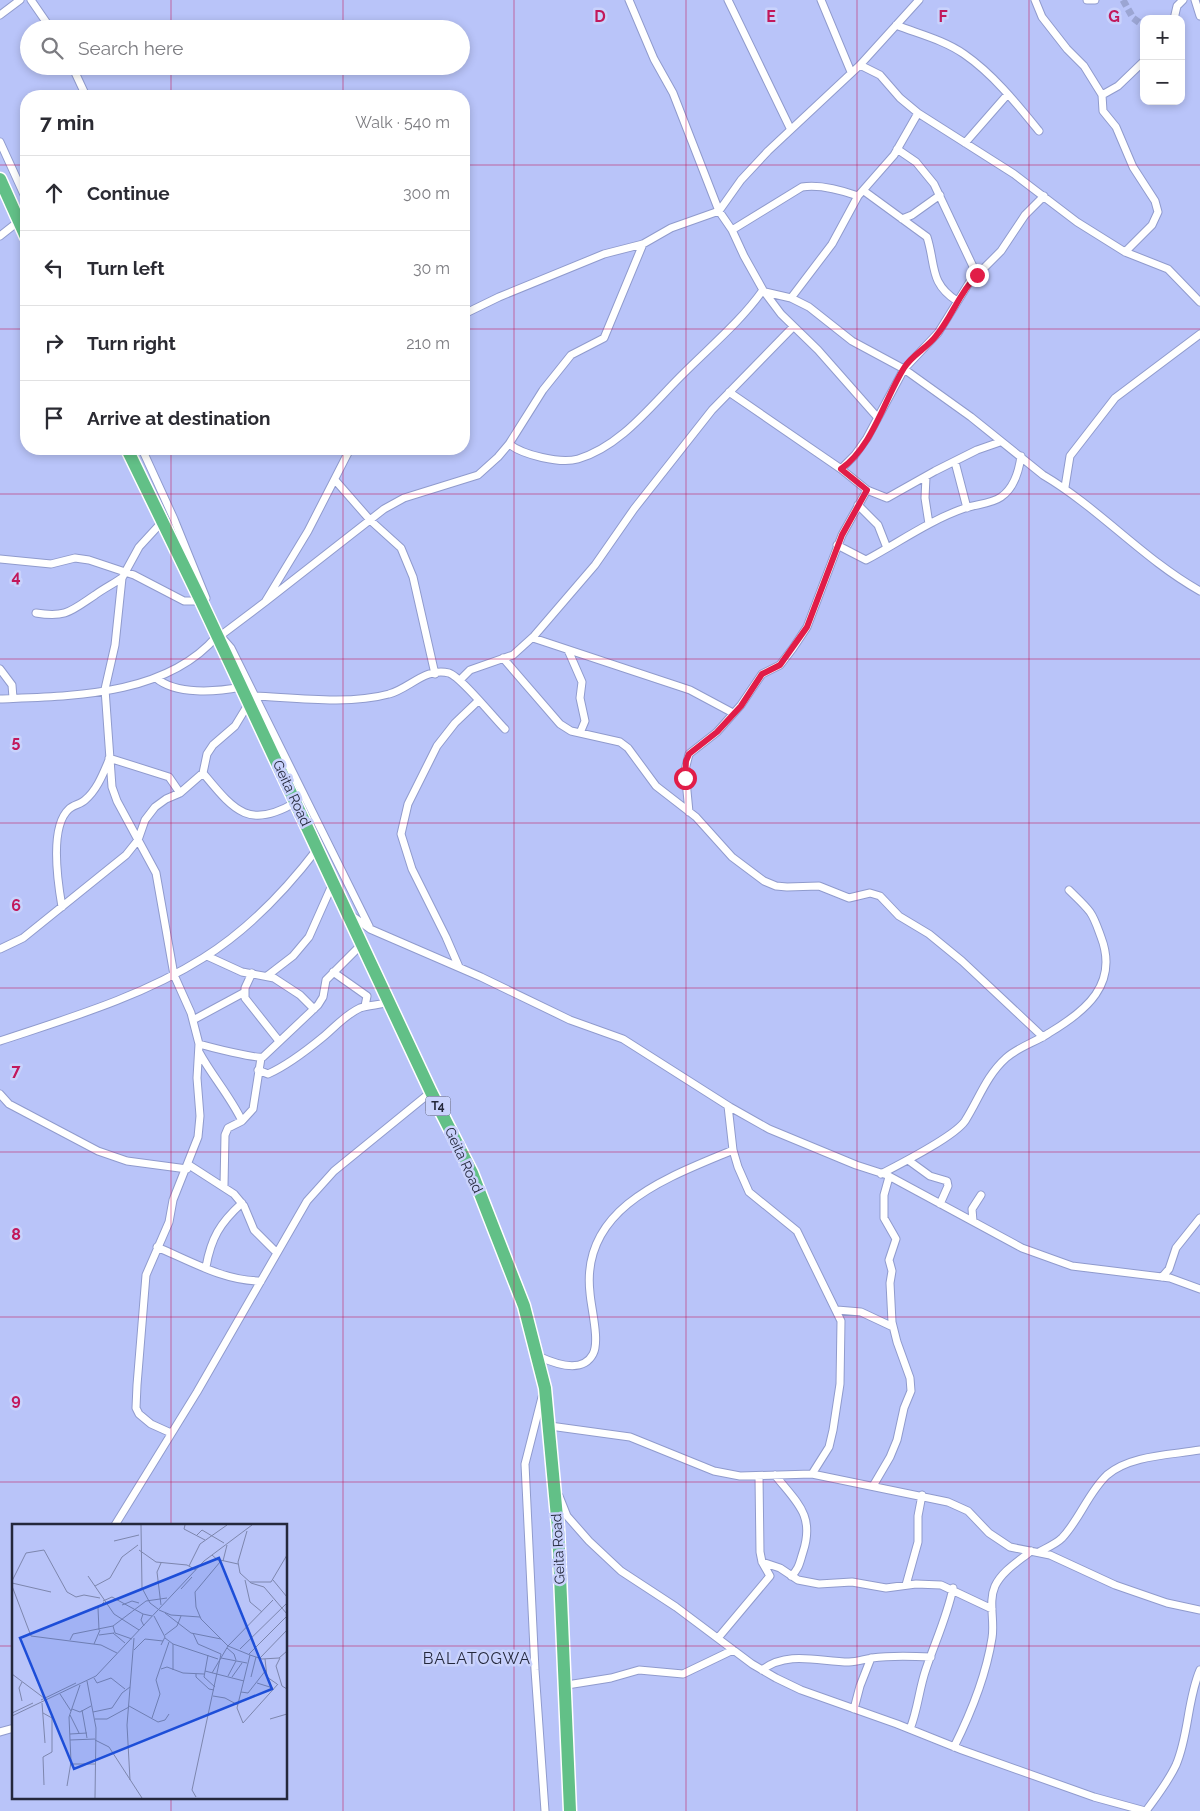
<!DOCTYPE html>
<meta charset="utf-8">
<style>
:root{--surface:#fff;--page:#f7f7f7;--text:#2b2b33;--muted:#7c7c81;--line:#e1e1e2}
body{margin:0;font-family:Raleway,sans-serif;background:var(--page);color:var(--text)}
.controls{position:absolute;right:15px;top:15px;display:grid;overflow:hidden;border-radius:10px;box-shadow:0 2px 8px #0003}
.controls button{width:45px;height:45px;display:grid;place-items:center;padding:0;border:0;border-bottom:1px solid var(--line);background:var(--surface);color:var(--text);font:25px sans-serif}
.stop{position:absolute;width:15px;height:15px;margin:-11px;border:4px solid #e11d48;border-radius:50%;background:#fff}
.stop.end{background:#e11d48;border-color:#fff;box-shadow:0 1px 5px #0008}
.list{margin:0;padding:0;list-style:none}
h2{display:flex;justify-content:space-between;align-items:center;height:65px;margin:0;padding:0 20px;font-size:21px}
h2 small{font-size:16px;font-weight:400;color:var(--muted)}
.list li{display:grid;grid-template-columns:32px 1fr auto;gap:15px;align-items:center;box-sizing:border-box;height:75px;padding:0 20px;border-top:1px solid var(--line)}
.list b{display:block;font-size:19px;white-space:nowrap}
.list em{font-size:16px;font-style:normal;color:var(--muted)}
.icon{flex:none;width:28px;height:28px;fill:none;stroke:currentColor;stroke-width:2;stroke-linecap:round;stroke-linejoin:round}
.map{position:relative;flex:none;width:1200px;height:1811px;overflow:hidden}
.search{position:absolute;background:var(--surface);box-shadow:0 2px 8px #0003;left:20px;top:20px;width:450px;height:55px;display:flex;align-items:center;gap:12px;box-sizing:border-box;padding:0 18px;border-radius:28px;color:var(--muted);font-size:19px}
.panel{position:absolute;background:var(--surface);box-shadow:0 2px 8px #0003;left:20px;top:90px;width:450px;height:365px;border-radius:20px}
.map>svg:first-child{display:block}
.lines{fill:none;stroke-linecap:round;stroke-linejoin:round}
.street-tunnel{stroke:#9ba5d3;stroke-width:7;stroke-dasharray:7 3.5;stroke-linecap:butt}
.street-casing{stroke:#909bcd;stroke-width:9}
.highway-casing{stroke:#fff;stroke-width:15}
.street{stroke:#fff;stroke-width:7}
.highway{stroke:#62c087;stroke-width:12}
.route{stroke:#e11d48;stroke-width:6}
.grid{fill:none;stroke:#c2185b;stroke-width:1;stroke-opacity:0.55}
.labels{text-anchor:middle;dominant-baseline:central;stroke-width:5;stroke-linejoin:round;paint-order:stroke}
.shield{fill:#c9d2fc;stroke:#565b76;stroke-width:1}
.shield-label{font-size:12px;font-weight:bold;fill:#24283c}
.street-label{font-size:14px;fill:#24283c;stroke:#c9d2fc}
.quarter-label{font-size:16px;letter-spacing:1px;fill:#24283c;stroke:#c9d2fc}
.inset-road{fill:none;stroke:#7d86ad;stroke-width:1}
.view{fill:#1d4ed8;fill-opacity:0.15;stroke:#1d4ed8;stroke-width:2.5}
.inset-edge{fill:none;stroke:#24283c;stroke-width:2.5}
.grid-label{font-size:16px;text-anchor:middle;font-weight:bold;fill:#c2185b;stroke:#c9d2fc;stroke-width:5;stroke-linejoin:round;paint-order:stroke}
</style>
<div class="map">
<svg width="1200" height="1811" viewBox="0 0 1200 1811">
<rect width="100%" height="100%" fill="#b9c4f9"/>
<g class="lines">
<path class="street-tunnel" d="M1123,0L1133,18L1144,26"/>
<defs>
<path id="street" d="M31,0L51,29
M629,0L654,59L673,93L719,211L732,230L744,256L763,290L781,314L818,350L878,418
M728,0L790,128
M821,0L851,72
M1035,0L1042,17L1067,49L1084,66L1102,95L1103,111L1116,127L1133,167L1155,201L1158,212L1152,225L1125,252
M1087,0H1095
M1195,0L1200,16
M0,15L20,0
M1174,19L1177,6L1183,0
M896,25C919,34 944,40 964,54C993,74 1017,104 1039,131
M860,65L880,75L900,98L918,113L1014,174L1077,222L1125,252L1168,269L1200,302
M72,66L86,96
M1102,95L1118,86L1144,61
M0,142L26,199
M965,143L1007,95
M897,149L916,162L934,184L977,275
M864,191L927,237C936,265 929,283 957,301
M902,219L912,215L940,195
M732,230L802,187C820,184 841,190 858,196
M0,236L19,221
M765,292L791,298L809,307L852,341L904,369L971,417L1043,475C1099,508 1143,559 1200,591
M791,298L832,244L858,196L894,155L918,113
M464,314L499,297L604,254L643,244L671,228L719,211L741,180L768,151L860,65L919,0
M729,392L841,469L867,490L887,498L935,471L977,450L1000,442
M509,444C523,455 560,464 578,459C622,446 653,403 684,373C711,346 741,321 763,290
M142,449L174,519L206,598
M955,462L967,508
M841,469L855,455L867,438L904,369L938,333L969,283L1001,251L1025,215L1044,196
M926,477L925,498L929,524
M335,480L370,520L401,548L413,577L435,674
M1065,487L1070,456L1115,398L1200,334
M858,505L878,525L887,548
M162,522L139,547L122,578L115,645L105,689L112,787L117,801L156,873L174,975L191,1013L199,1044L197,1078L200,1116L198,1137L173,1200L169,1222L146,1275L137,1385L136,1408L139,1414L151,1424L171,1433
M837,545L866,560C898,543 930,520 965,508C977,504 991,504 1001,497C1014,488 1019,471 1021,456
M0,559L51,564L75,558L89,560L134,575L184,601H201
M265,602L384,509L404,498L478,475L498,457L509,444L543,390L571,355L604,338L643,244
M36,613C66,618 71,611 95,595C103,589 113,584 122,578
M220,636L265,602L308,531L350,449
M533,638L690,690L733,713
M224,640L231,648L369,926
M568,650L582,682L580,698L585,721L580,733
M503,658L560,724L571,731L620,742L628,748L656,786L696,817L732,857L764,881L776,886L787,887L819,886L849,898L870,893L880,896L899,916L929,934L962,961L1043,1037
M0,669L12,685L13,698
M156,678C176,695 216,692 241,687
M460,680L470,670L513,655L534,636L595,565L634,509L712,410L793,327
M255,696C296,698 349,705 389,694C409,689 425,667 449,673C461,677 494,718 505,729
M0,699C72,696 166,696 217,636
M249,703L235,726L213,745L207,754L203,773C233,809 248,831 296,802
M109,758L169,777L180,793
M689,812L685,770L689,754L717,732L741,705L762,674L780,665L793,648L807,627L842,535L867,490
M62,907C58,884 49,827 69,809C73,805 81,804 85,800C97,790 103,774 109,760
M351,915L370,929L481,977L570,1020L623,1039L730,1107L769,1129L856,1165L887,1175L1022,1248L1072,1266L1170,1278L1200,1289
M0,949L23,938L126,855L138,840L145,820L155,807L166,799L180,793L203,773
M207,956L242,972L274,978L300,995L314,1009
M459,967L446,937L412,869L401,834L408,804L437,746L455,723L478,701
M333,972L367,996L365,1006
M252,973L245,988V998L279,1041
M267,976L293,956L309,937L333,883
M193,1020L243,993
M0,1041C69,1018 141,997 203,958C248,930 286,890 318,848
M199,1044C209,1047 257,1059 263,1057L318,1005L323,997L326,980L362,944
M199,1052C212,1076 230,1096 242,1121
M258,1070L268,1074C288,1065 306,1051 323,1037C335,1027 345,1015 360,1008C367,1005 381,1005 390,1002
M0,1094L9,1104L98,1151L127,1161L187,1169
M728,1106L733,1150L738,1167L749,1192L797,1231L841,1321L840,1384L833,1430L829,1447L812,1474
M908,1160L930,1176L947,1181L948,1186L940,1204
M189,1165L234,1194L244,1206L254,1230L277,1253
M881,1174C900,1164 954,1137 965,1121C979,1099 986,1076 1006,1058C1018,1047 1036,1042 1049,1033C1086,1011 1119,984 1101,937C1098,929 1095,919 1090,912C1084,904 1076,897 1069,890
M224,1186L225,1135L228,1128L242,1121L253,1109L261,1058
M973,1221L972,1209L981,1195
M157,1247C190,1261 224,1281 261,1281
M206,1267C211,1238 220,1223 242,1203
M1162,1277L1169,1269L1176,1248L1200,1218
M837,1310L861,1312L893,1327
M538,1356C553,1363 582,1375 593,1354C600,1341 591,1308 590,1293C580,1207 669,1177 733,1150
M542,1397L525,1464L535,1670L545,1811
M550,1426L630,1437L714,1471L740,1476L812,1474L948,1502L968,1511L989,1533L1010,1547L1050,1555L1115,1585L1167,1603L1200,1610
M775,1475C797,1503 815,1515 803,1552C800,1561 799,1570 791,1576
M873,1486L890,1457L897,1440L904,1408L911,1391L910,1378L897,1342L892,1322L890,1283L892,1271L889,1260L896,1239L884,1218V1195L889,1177
M559,1496L567,1516L589,1541L621,1571L676,1607L752,1664L776,1678L801,1690L897,1724L962,1750L1094,1797L1145,1811
M115,1525L197,1392L307,1201L334,1171L431,1092
M1039,1552C1046,1548 1056,1544 1062,1538C1080,1519 1088,1493 1107,1475C1130,1455 1171,1455 1200,1450
M762,1562L780,1568L798,1580L819,1584L852,1582L886,1588L916,1584L941,1585L992,1609
M906,1585L918,1542V1516L922,1495
M718,1638L770,1576L762,1562L760,1552L759,1477
M762,1670C788,1650 820,1662 849,1662C857,1662 865,1659 872,1658C892,1655 912,1656 931,1657
M565,1682L567,1685L611,1678L639,1670L683,1674L733,1650
M854,1709L860,1686L871,1658
M910,1729C918,1709 919,1689 926,1669C935,1642 947,1617 953,1588
M0,1732L14,1728
M954,1747C971,1713 986,1676 992,1638C995,1621 988,1602 995,1586C1002,1571 1019,1561 1031,1551
M1146,1811C1157,1796 1168,1782 1176,1765C1189,1735 1187,1700 1200,1670"/>
<path id="highway" d="M0,179L26,237
M127,449L201,601L431,1092L472,1173L524,1306L545,1388L558,1528L570,1811"/>
</defs>
<use href="#street" class="street-casing"/>
<use href="#highway" class="highway-casing"/>
<use href="#street" class="street"/>
<use href="#highway" class="highway"/>
</g>
<g class="lines">
<path class="route" d="M685,778L686,761L689,754L717,732L741,706L762,674L780,665L807,627L842,535L867,490L841,469C873,446 884,400 904,368C912,355 927,348 936,336C952,317 959,293 977,275"/>
</g>
<path class="grid" d="M171,0V29M343,0V29M514,0V1811M686,0V1811M857,0V1811M1029,0V1811M171,66V96M343,66V96M0,165H26M464,165H1200M0,329H26M464,329H1200M171,449V1525M343,449V1811M0,494H1200M0,659H1200M0,823H1200M0,988H1200M0,1152H1200M0,1317H1200M0,1482H1200M0,1646H14M286,1646H1200M171,1797V1811"/>
<g class="labels">
<rect class="shield" x="425.5" y="1096.5" width="25" height="19" rx="4"/>
<g class="shield-label">
<text x="438" y="1106">T4</text>
</g>
<g class="street-label">
<text transform="translate(292 793) rotate(65)">Geita Road</text>
<text transform="translate(464 1160) rotate(65)">Geita Road</text>
<text transform="translate(558 1549) rotate(-93)">Geita Road</text>
</g>
<g class="quarter-label">
<text x="477" y="1658">BALATOGWA</text>
</g>
</g>
<g transform="translate(12 1524)">
<rect width="275" height="275" fill="#b9c4f9"/>
<path class="inset-road" d="M129,1L130,64L138,79L146,85M173,1L172,5L193,16M235,7L226,38L228,49L239,59L252,63L275,90M185,11L190,6L212,19M102,17L127,11M127,26L144,38L175,41L184,46M200,31L208,38L183,68L184,83L189,95L216,122L238,131L250,135L267,134L275,127M208,36L226,40M211,37L215,21M149,39L145,48L149,81M177,42L188,20L215,1M76,52L102,90L127,106M233,56L238,78L250,88M261,56L275,73M0,57L14,29L32,26L55,68L64,73L72,71L88,74M238,58H259L275,31M0,59L39,68M0,62L19,112L89,121L105,129M83,62L98,54L110,33L126,21M169,65L180,53M91,77L100,73L131,90M110,81L120,77L127,79M147,86L159,91L188,93M153,89L179,109L209,115M142,92L153,113L149,121M101,102L103,109L120,115M132,102L129,96L131,90L140,92M87,106L86,84L92,78M101,109L113,119M181,109L186,120L209,130M87,111L102,109M153,111L165,102L169,92M153,114L161,120L206,135M58,116L61,110L101,102L134,77L155,74M82,120L88,106M161,120V146M215,124L222,130L224,136M228,125L275,79M122,126L133,115L151,117M237,130L275,92M196,131L192,153L203,163M209,134L235,139M248,134L275,106M268,134L264,142L270,162L275,165M253,135L255,153L265,160M149,145L155,143L171,149L192,150M193,147L232,157M200,149L216,122L261,76M0,150L32,174M184,150V153L197,165L202,166M216,152L224,137M220,153L230,139M239,153L244,133M82,154L85,159L99,154L113,165M75,157L84,204L83,274M245,159L261,164M229,168L236,169L254,146M48,170L59,187M201,172L213,174L226,181M29,176L64,159M10,177L7,164L10,158M30,179L33,219M117,182L146,198L153,196L157,190M60,185L68,188L79,182M70,186L75,214M81,188L100,184L110,169L118,163M0,189L21,179M31,189L40,194V228L31,233L32,261M58,191L67,209M0,192L84,152L192,37L240,1M140,194L148,170L144,156L157,118M83,195H95L117,183M258,195L275,190M231,199L225,184L238,131M231,199L266,160M58,210L75,209M58,216L83,215M83,216L97,223L130,274M59,240H84M118,256L115,201L122,114M55,262L59,238L57,193L68,161M184,273L180,266L209,130"/>
<path class="view" d="M207,34L260,165L62,245L8,114Z"/>
<rect width="275" height="275" class="inset-edge"/>
</g>
<g class="grid-label">
<text x="600" y="22">D</text>
<text x="771" y="22">E</text>
<text x="943" y="22">F</text>
<text x="1114" y="22">G</text>
<text x="16" y="582">4</text>
<text x="16" y="747">5</text>
<text x="16" y="911">6</text>
<text x="16" y="1076">7</text>
<text x="16" y="1240">8</text>
<text x="16" y="1405">9</text>
</g>
</svg>
<div class="controls">
<button>+</button>
<button>−</button>
</div>
<div class="stop" style="left:685px;top:778px"></div>
<div class="stop end" style="left:977px;top:275px"></div>
<div class="search"><svg class="icon" aria-label="search" viewBox="0 0 24 24"><circle cx="10" cy="10" r="6"/><path d="M15 15l6 6"/></svg>Search here</div>
<section class="panel">
<h2>7 min<small>Walk · 540 m</small></h2>
<ul class="list">
<li><svg class="icon" aria-label="ahead" viewBox="0 0 24 24"><path d="M12 20V5M6 11l6-6 6 6"/></svg><div><b>Continue</b></div><em>300 m</em></li>
<li><svg class="icon" aria-label="left" viewBox="0 0 24 24"><path d="M17 20v-9H6M10 6l-5 5 5 5"/></svg><div><b>Turn left</b></div><em>30 m</em></li>
<li><svg class="icon" aria-label="right" viewBox="0 0 24 24"><path d="M7 20v-9h11M14 6l5 5-5 5"/></svg><div><b>Turn right</b></div><em>210 m</em></li>
<li><svg class="icon" aria-label="arrive" viewBox="0 0 24 24"><path d="M6 21V4h12l-3 4 3 4H6"/></svg><div><b>Arrive at destination</b></div></li>
</ul>
</section>
</div>
